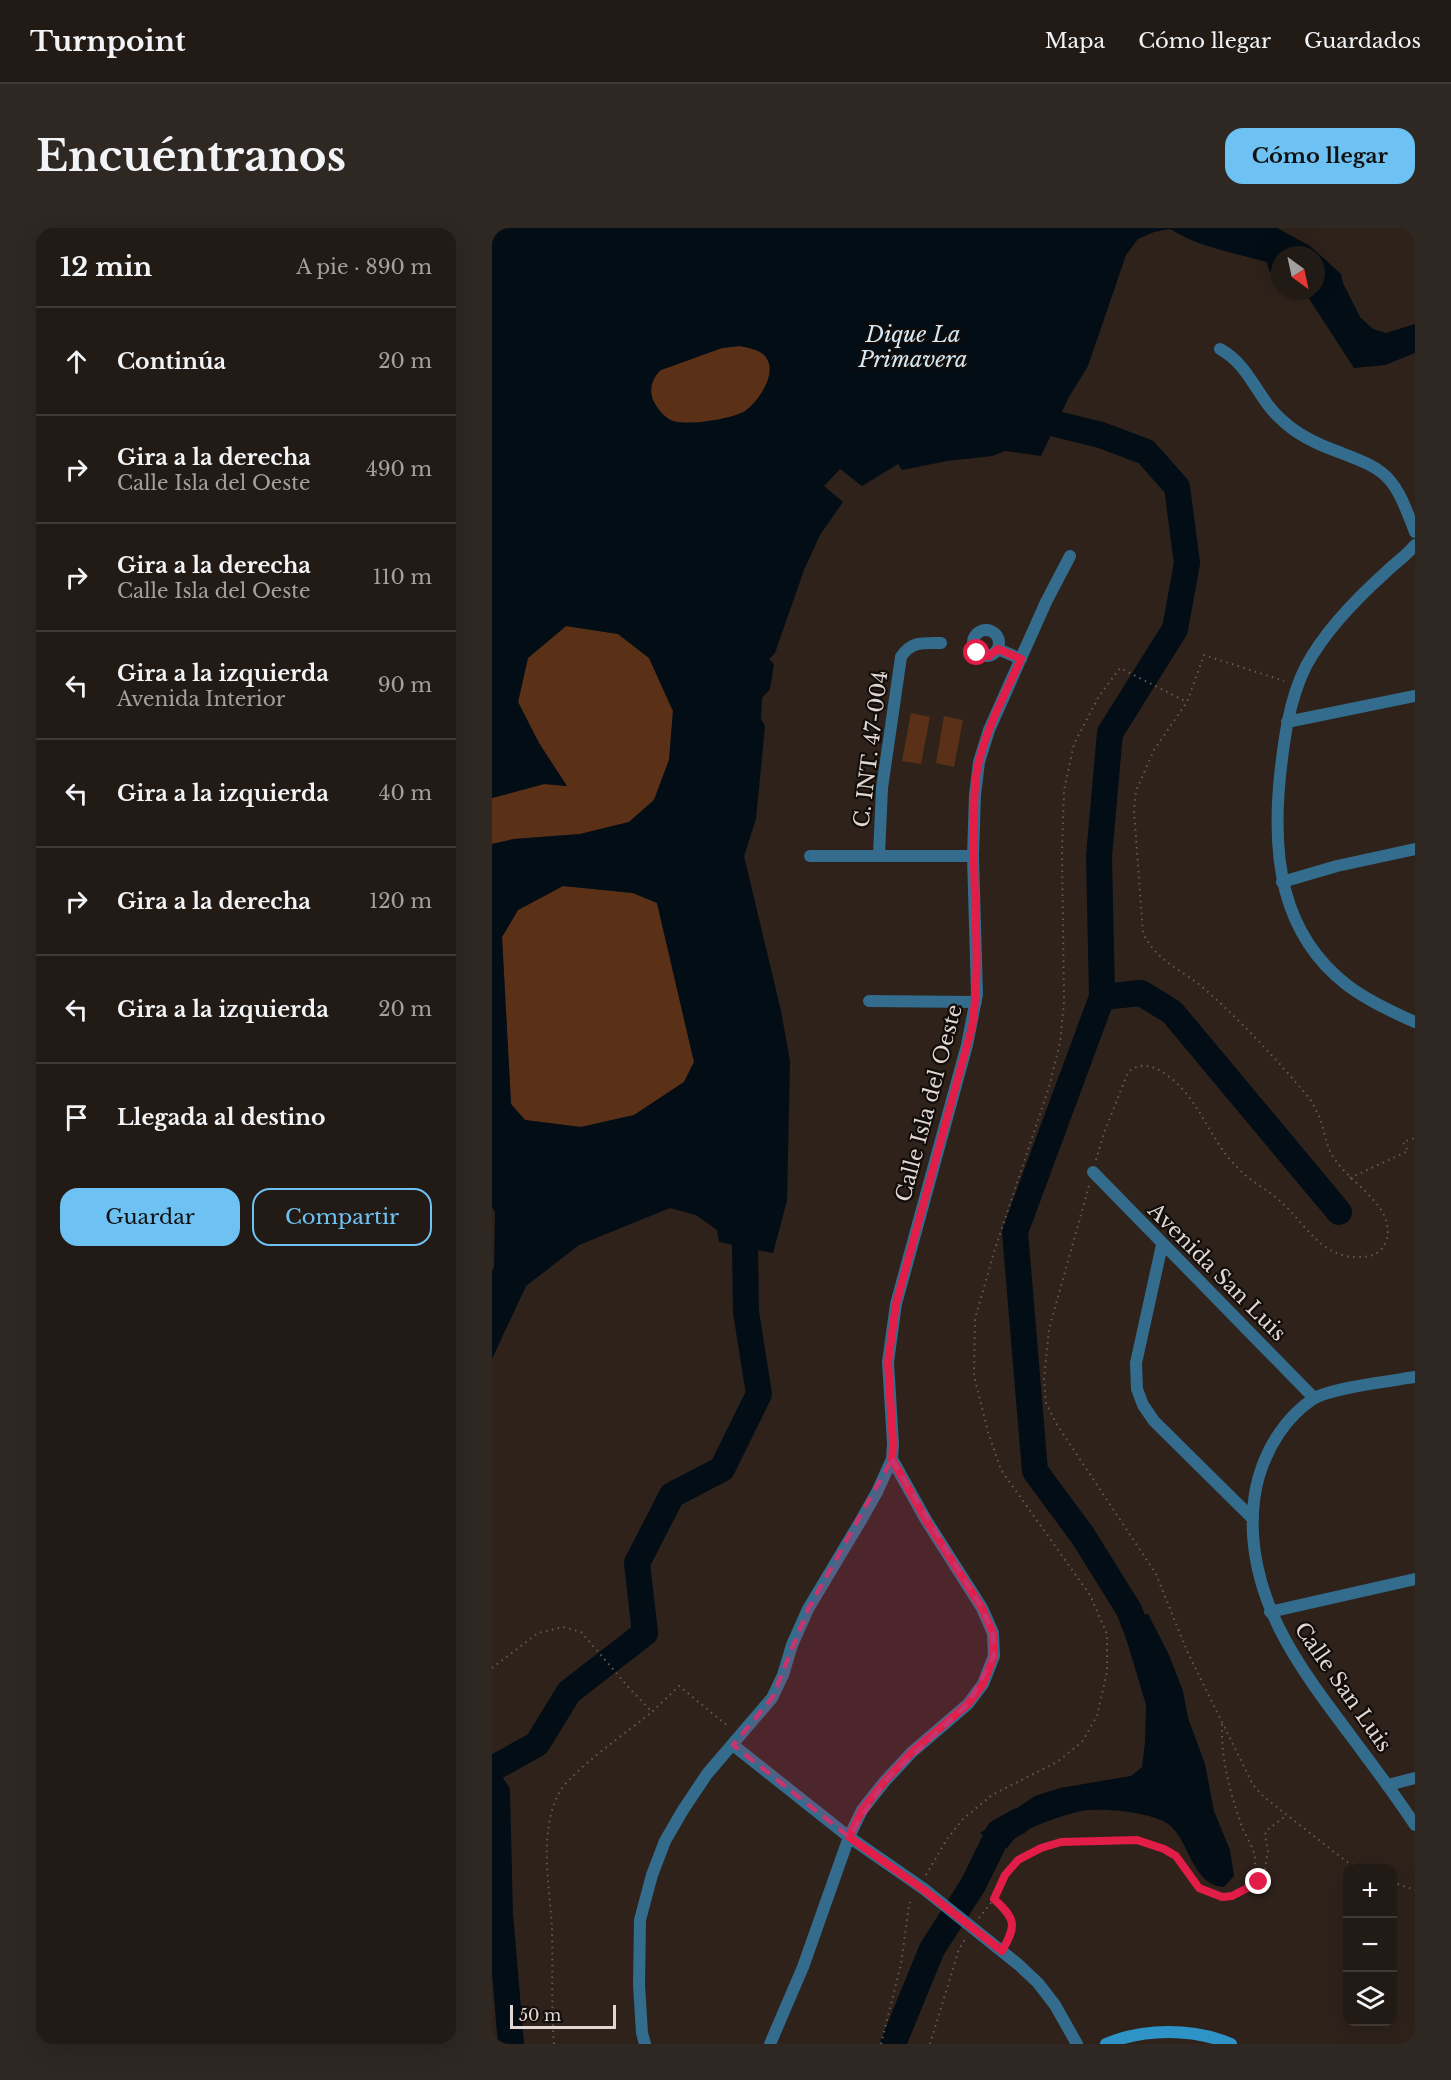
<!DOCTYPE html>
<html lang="es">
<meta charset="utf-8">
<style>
:root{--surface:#221a14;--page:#2e2722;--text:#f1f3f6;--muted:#a2a1a0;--line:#3f3834;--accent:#6ec2f3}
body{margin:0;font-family:"Libre Baskerville",serif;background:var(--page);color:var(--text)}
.controls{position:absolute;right:18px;bottom:18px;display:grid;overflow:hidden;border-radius:12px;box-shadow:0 6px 24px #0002}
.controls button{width:54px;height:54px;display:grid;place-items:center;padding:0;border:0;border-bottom:2px solid var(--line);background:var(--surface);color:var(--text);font:30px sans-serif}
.compass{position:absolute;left:779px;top:18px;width:54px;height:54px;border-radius:50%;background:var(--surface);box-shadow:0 6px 24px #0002;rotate:147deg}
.scale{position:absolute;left:18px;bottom:15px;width:106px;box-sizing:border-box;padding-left:6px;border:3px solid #e0d7d2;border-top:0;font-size:16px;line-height:21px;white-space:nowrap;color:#e0d7d2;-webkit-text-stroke:4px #120d0a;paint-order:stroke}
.stop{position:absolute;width:18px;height:18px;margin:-14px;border:4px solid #e11d48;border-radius:50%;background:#fff}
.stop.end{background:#e11d48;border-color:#fff;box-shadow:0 2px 6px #0008}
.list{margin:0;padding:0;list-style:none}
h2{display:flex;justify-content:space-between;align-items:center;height:78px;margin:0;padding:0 24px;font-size:26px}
h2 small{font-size:20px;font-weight:400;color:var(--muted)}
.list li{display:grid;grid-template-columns:39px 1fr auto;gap:18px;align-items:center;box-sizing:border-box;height:108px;padding:0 24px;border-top:2px solid var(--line)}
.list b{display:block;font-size:22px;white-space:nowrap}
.list p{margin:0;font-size:20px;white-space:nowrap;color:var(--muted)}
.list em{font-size:20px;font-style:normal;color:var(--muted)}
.actions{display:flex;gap:12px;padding:18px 24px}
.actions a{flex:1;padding:14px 0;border:2px solid var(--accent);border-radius:18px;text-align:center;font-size:21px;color:var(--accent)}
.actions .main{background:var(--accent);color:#111}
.icon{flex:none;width:33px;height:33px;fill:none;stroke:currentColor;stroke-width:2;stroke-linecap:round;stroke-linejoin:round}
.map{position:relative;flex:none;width:923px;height:1816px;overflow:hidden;border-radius:18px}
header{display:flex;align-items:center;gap:36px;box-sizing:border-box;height:84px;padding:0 30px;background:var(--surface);border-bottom:2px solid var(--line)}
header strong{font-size:28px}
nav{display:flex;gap:33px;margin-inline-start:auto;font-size:21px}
.intro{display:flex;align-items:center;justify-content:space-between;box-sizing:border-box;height:144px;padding:0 36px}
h1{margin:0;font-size:42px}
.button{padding:15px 27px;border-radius:18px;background:var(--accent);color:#111;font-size:21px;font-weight:700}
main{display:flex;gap:36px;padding:0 36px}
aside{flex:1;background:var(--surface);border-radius:18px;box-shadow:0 6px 24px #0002}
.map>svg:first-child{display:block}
.green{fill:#5a3116}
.water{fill:#030d15;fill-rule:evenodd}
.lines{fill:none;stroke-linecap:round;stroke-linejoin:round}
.river{stroke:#030d15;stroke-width:26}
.path{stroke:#665a54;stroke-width:2;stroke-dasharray:1.5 4.5;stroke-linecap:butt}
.street{stroke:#336c8d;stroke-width:12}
.secondary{stroke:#2e94c8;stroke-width:12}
.route{stroke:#e11d48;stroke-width:8}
.marked{fill:#c6356d;fill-opacity:0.2;stroke:#c6356d;stroke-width:4.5;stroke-dasharray:12 8;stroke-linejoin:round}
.labels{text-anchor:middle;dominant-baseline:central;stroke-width:4.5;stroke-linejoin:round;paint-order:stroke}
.street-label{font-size:21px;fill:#e0d7d2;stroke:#120d0a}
.water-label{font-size:22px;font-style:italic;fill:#d3e8f6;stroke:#120d0a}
</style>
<header>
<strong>Turnpoint</strong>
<nav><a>Mapa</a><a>Cómo llegar</a><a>Guardados</a></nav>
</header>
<div class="intro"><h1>Encuéntranos</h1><a class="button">Cómo llegar</a></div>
<main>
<aside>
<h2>12 min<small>A pie · 890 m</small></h2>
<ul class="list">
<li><svg class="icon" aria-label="ahead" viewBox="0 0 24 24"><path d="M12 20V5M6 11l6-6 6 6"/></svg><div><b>Continúa</b></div><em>20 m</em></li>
<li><svg class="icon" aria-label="right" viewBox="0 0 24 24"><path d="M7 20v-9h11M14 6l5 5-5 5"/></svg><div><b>Gira a la derecha</b><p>Calle Isla del Oeste</p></div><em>490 m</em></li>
<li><svg class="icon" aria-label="right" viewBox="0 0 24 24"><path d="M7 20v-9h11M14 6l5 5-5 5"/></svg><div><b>Gira a la derecha</b><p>Calle Isla del Oeste</p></div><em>110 m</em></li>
<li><svg class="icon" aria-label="left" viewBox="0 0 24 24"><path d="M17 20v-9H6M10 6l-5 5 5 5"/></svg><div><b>Gira a la izquierda</b><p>Avenida Interior</p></div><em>90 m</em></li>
<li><svg class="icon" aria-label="left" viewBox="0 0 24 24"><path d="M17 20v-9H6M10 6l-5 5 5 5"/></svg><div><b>Gira a la izquierda</b></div><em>40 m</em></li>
<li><svg class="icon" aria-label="right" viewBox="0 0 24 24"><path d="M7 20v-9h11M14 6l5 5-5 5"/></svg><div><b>Gira a la derecha</b></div><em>120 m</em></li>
<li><svg class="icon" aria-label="left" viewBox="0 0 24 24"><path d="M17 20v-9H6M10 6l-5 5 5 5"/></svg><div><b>Gira a la izquierda</b></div><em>20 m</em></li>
<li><svg class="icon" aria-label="arrive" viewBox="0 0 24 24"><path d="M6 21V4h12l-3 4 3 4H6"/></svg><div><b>Llegada al destino</b></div></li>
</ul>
<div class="actions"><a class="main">Guardar</a><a>Compartir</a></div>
</aside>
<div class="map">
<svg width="923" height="1816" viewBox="0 0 923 1816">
<rect width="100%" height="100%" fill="#2e221b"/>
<path class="green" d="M248,118C256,120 267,121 273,128C287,144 267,173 253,183C240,191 196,198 181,193C173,190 166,181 162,174C156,162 160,150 169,142L230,120Z
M74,398L126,406L157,430L181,483L177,532L162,572L137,594L88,606L22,611L0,616V570L52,556L74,558L47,515L26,474L36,430Z
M419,485L438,489L429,536L410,533Z
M452,488L471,492L462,539L444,535Z
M71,658L141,665L165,675L202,834L192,854L142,887L89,899L33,892L19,876L10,709L26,682Z"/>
<path class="water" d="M0,0H785L818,18L849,46L851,55L868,89L881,101L894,105L923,96V125L893,137L862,140L812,63H824V27H788V48L777,43L775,34C742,25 707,19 678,1L662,4L646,11L634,27L596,138L577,169L549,228L513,223L500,228L455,233L410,242L406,236L370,258L348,241L332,258L351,274L328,307L312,342L283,425L277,431L282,436L278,461L270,470L269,491L273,498L264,591L252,628L289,783L298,833L295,973L281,1025L227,1014L225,1002L204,987L178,980L87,1017L34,1058L0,1131V1043L2,1039L3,984L0,979V616L22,611L88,606L137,594L162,572L177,532L181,483L157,430L126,406L74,398L36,430L26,474L47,515L75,558L52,556L0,570ZM248,118C256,120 267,121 273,128C287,144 267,173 253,183C240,191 196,198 181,193C173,190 166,182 162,174C156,162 160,150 169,142L230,120ZM71,658L141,665L165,675L202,834L192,854L142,887L89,899L33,892L19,876L10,709L26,682Z
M656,1386L677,1427L691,1463L696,1490L713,1536L722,1583L738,1622L742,1648L732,1659C698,1657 698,1608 673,1594C654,1584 617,1581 596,1582C582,1583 538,1598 527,1607C522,1610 518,1616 515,1620L488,1605L543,1568L568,1560L639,1548L650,1539L653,1514L654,1477L629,1393Z"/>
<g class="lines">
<path class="river" d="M564,196L609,207L654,224L685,259L695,335L683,401L618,505L607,628L610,769
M652,1421L637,1382L591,1308L543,1243L523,1004L610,769L649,765L680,784L847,984
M0,1541L45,1516L77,1464L153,1405L145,1335L180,1267L230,1241L267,1166L254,1084L253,1018
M0,1557L5,1564L8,1686L19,1816
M401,1816L440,1721L481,1657L507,1604L527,1593"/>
<path class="path" d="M604,932L612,905L636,844C651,832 665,839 680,851C709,875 718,912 744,938C756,952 773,960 787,972C812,993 827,1029 865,1029C873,1029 879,1029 886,1024C895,1018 897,1006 895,996C891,973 857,952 844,933C836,923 834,912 831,900C828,889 823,880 818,871C786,833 752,796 715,763C692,742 665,735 651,705L642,582L644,563L662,522L695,474L712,427L792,453
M858,950L916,923L911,914L923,910
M597,958L557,1101L552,1151L554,1175L564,1195L664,1346L695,1423L761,1557L772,1569L855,1634L868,1640
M0,1440L46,1405L71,1399L89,1404L138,1461L160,1484L187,1458L237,1499
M730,1496C729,1532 738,1564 750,1599C754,1608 761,1619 763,1629C764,1640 759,1651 755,1660
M434,1647L455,1611L471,1591L500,1567L565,1534L590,1514L605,1488L615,1444V1406L598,1367L509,1242L496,1204L482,1148L483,1091L502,1024L557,859L568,815L572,774L570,624L572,562L582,516L607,468L628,440L695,474
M900,1654L923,1662
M502,1671C516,1684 526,1693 516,1712
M487,1690L502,1671L513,1647L526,1632L549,1620L569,1614L645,1612L672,1621L684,1628L707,1660L730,1669L740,1668L767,1654L772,1646L776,1622L773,1608L774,1603L795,1587
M62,1816C59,1778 61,1740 60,1701C58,1658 46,1606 67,1565C79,1543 138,1502 160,1484
M389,1816L409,1736L417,1677L420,1670
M438,1816L467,1721L474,1710"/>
<path class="street" d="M728,121C759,138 764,170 791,193C807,208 827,217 847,224C861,230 877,234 889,244C907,257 915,284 923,304
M923,317C914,328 903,335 893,345C864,371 833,403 814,438C797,472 792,511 788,548C780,627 788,705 855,757C876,773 900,784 923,794
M481 415a13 13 0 1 1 26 0a13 13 0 1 1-26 0Z
M506,421L529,431
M795,494L923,468
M387,627L390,560L409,429C419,413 431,415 449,415
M318,628H481
M790,654L845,638L923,621
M377,773L484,774
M601,944L822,1170
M670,1017L644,1135L645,1161L651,1177L662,1193L760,1290
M923,1149C900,1153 838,1160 821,1171C794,1189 776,1218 767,1248C761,1268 760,1287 761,1307C766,1385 811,1444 856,1504C879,1535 902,1565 923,1597
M778,1384L923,1351
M241,1517L357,1609L432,1661L527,1737L546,1755L563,1777L585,1816
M896,1557L923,1550
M153,1816L150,1805L147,1757L148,1692L160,1647L173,1613L191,1582L215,1546L280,1470L291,1447L300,1417L316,1381L368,1294L385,1264L400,1231L401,1216L396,1134L404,1076L475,817L485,766L481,628L483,567L487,534L497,502L554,374L578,328
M278,1816L311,1739L357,1609L370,1582L393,1553L420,1524L476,1476L491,1456L502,1428L501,1405L490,1380L434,1292L400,1231"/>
<path class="secondary" d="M614,1816C652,1800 701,1800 739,1816"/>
</g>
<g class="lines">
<path class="route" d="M485,425L497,428L506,421L529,431C514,464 496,497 487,533C482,553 482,576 482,597C480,664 490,733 480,799L404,1076L396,1134L401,1216L400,1231L434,1292L490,1380L501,1405L502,1428L491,1456L476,1476L420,1524L393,1553L370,1582L357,1609L432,1662L510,1723C524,1698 525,1692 502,1671L513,1647L526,1632L549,1620L569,1614L645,1612L672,1621L684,1628L707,1660L730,1669L740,1668L767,1654"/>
</g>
<path class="marked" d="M400,1231L490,1380L501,1405L502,1428L476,1476L393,1553L357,1609L241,1517L280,1470L316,1381Z"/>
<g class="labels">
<g class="street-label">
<text transform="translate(379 521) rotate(-83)">C. INT. 47-004</text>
<text transform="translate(437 875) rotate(-75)">Calle Isla del Oeste</text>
<text transform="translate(725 1044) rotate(45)">Avenida San Luis</text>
<text transform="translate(851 1459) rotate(55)">Calle San Luis</text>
</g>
<g class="water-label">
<text x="421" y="106">Dique La<tspan x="421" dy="25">Primavera</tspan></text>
</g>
</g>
</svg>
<div class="controls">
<button>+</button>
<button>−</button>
<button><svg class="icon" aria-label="layers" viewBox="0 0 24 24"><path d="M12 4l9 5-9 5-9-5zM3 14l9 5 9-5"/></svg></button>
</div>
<svg class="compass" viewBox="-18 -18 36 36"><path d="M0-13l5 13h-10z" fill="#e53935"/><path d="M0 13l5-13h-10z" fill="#a2a1a0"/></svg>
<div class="scale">50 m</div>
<div class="stop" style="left:485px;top:425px"></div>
<div class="stop end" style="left:767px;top:1654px"></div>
</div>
</main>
